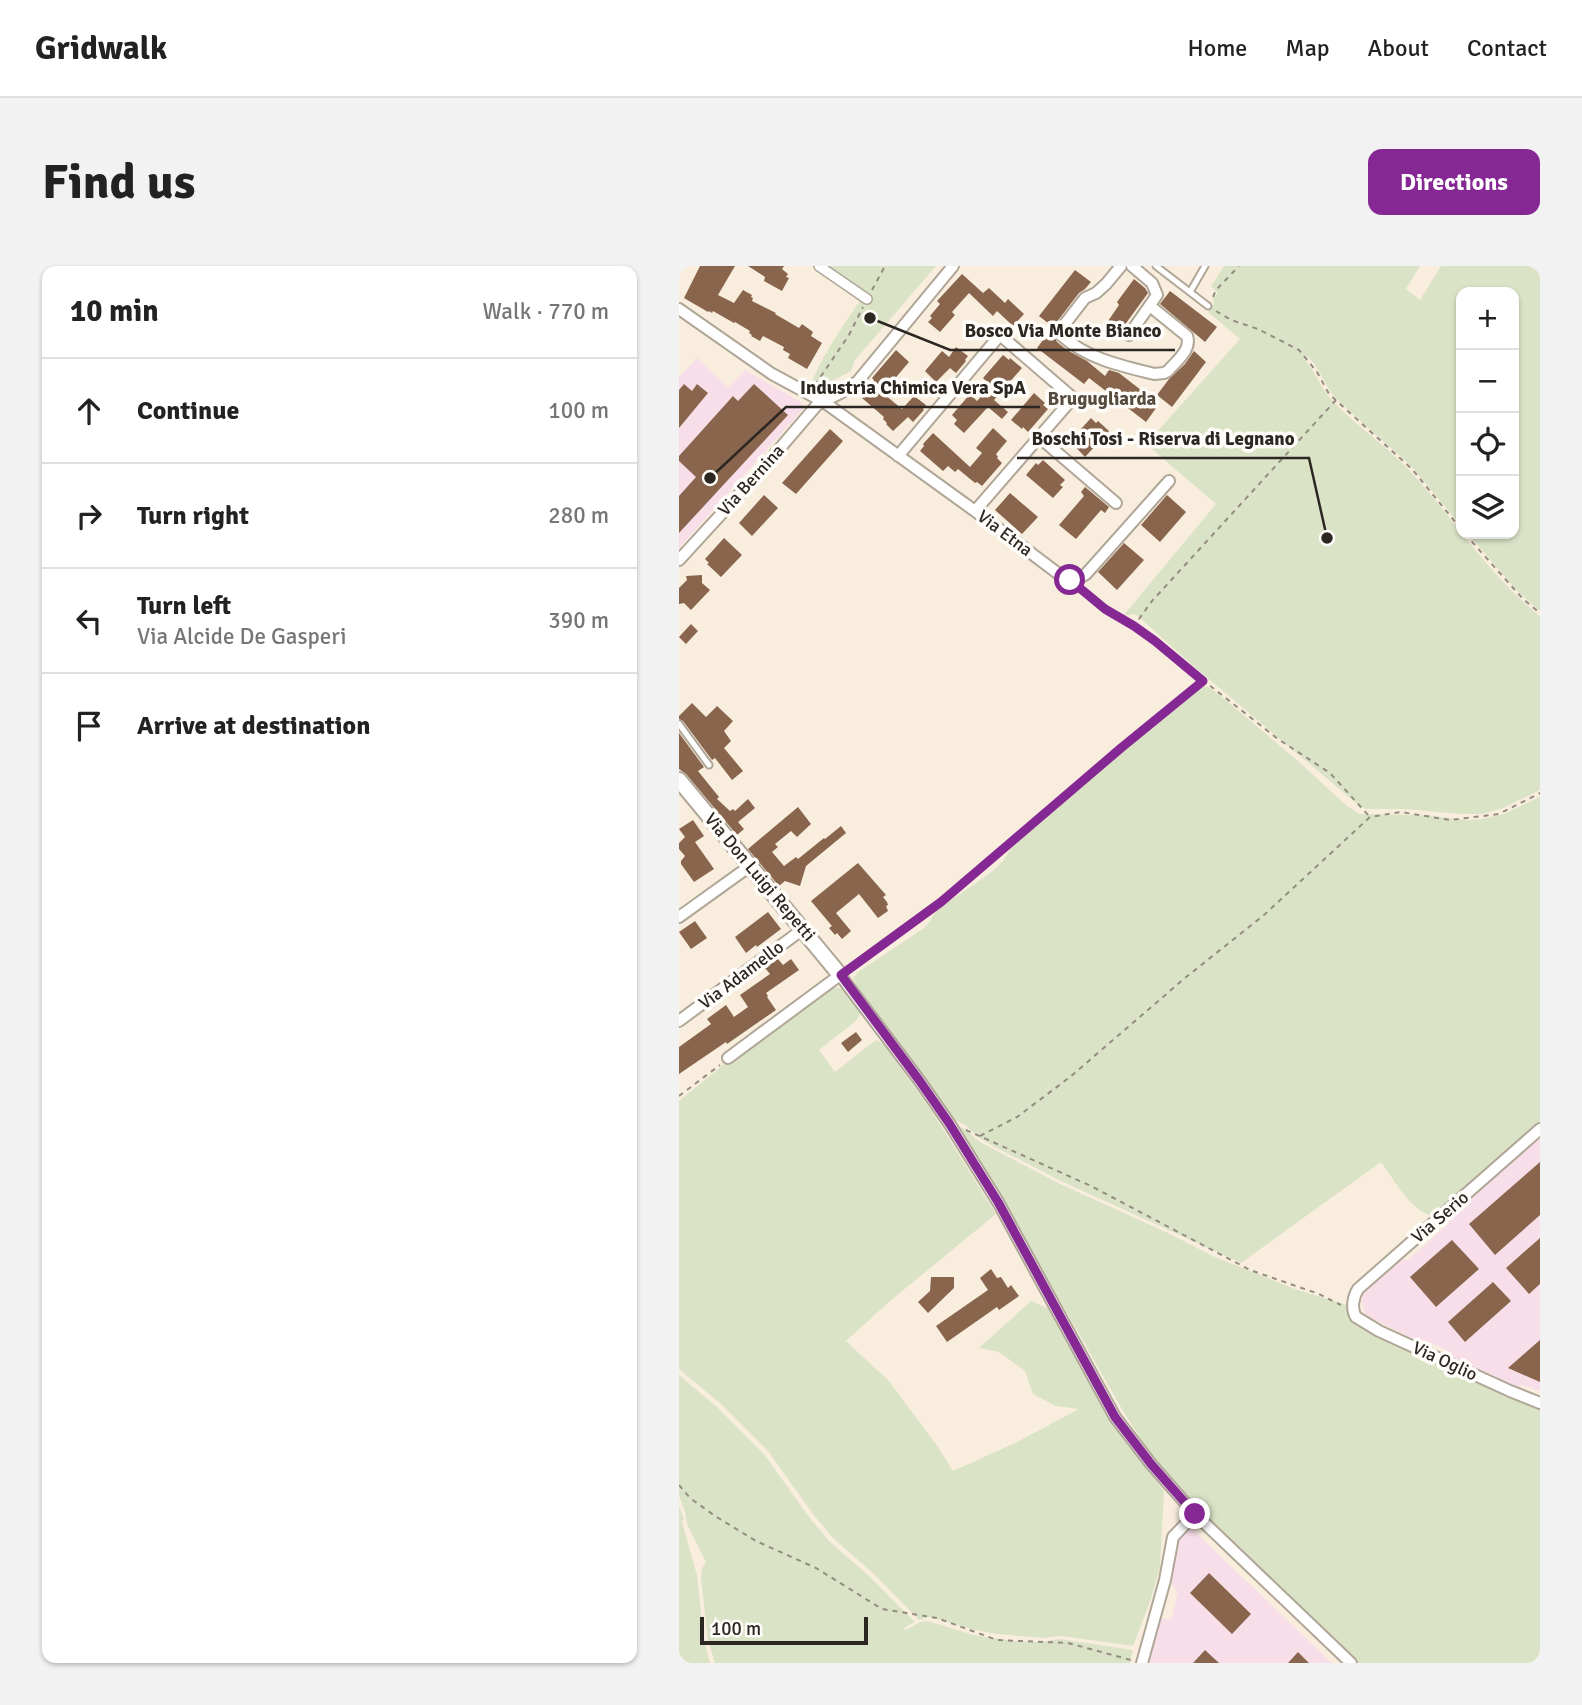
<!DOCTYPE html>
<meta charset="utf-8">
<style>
:root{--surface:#fff;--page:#f2f2f2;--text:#222;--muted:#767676;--line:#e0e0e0;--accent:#852893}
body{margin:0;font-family:Signika,sans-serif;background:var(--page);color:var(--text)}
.controls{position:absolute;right:21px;top:21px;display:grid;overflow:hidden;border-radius:14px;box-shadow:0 2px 5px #0004}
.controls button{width:63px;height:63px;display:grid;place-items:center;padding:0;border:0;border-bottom:2px solid var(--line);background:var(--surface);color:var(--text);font:35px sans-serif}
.scale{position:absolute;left:21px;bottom:18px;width:168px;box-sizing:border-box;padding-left:7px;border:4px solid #2c2722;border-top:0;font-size:19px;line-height:24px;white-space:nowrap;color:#2c2722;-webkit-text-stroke:5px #fffdf9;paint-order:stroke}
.stop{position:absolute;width:21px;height:21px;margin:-16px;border:5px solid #852893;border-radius:50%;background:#fff}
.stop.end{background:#852893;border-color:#fff;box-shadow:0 2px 7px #0008}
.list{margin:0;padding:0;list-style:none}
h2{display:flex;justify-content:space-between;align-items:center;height:91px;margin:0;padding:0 28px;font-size:30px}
h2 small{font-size:23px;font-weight:400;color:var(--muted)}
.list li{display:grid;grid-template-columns:46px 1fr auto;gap:21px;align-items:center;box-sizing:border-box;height:105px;padding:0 28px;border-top:2px solid var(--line)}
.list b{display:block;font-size:26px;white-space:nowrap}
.list p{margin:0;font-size:23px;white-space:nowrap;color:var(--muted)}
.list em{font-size:23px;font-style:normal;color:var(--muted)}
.icon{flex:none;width:38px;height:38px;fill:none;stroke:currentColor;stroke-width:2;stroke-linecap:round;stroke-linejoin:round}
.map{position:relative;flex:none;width:861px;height:1397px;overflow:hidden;border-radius:14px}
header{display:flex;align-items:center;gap:42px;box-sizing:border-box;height:98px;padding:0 35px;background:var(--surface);border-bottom:2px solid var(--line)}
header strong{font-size:33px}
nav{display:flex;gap:38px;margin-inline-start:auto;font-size:24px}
.intro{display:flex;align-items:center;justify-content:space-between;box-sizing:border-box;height:168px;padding:0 42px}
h1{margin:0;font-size:49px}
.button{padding:18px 32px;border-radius:14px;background:var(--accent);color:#fff;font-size:24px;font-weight:700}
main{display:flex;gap:42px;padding:0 42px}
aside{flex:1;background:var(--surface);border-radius:14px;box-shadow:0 2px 5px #0004}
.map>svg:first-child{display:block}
.industrial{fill:#f7dee8}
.green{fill:#dbe3c7}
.building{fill:#88654c}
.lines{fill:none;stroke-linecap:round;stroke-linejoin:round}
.service-casing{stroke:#b0a697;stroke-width:9}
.pedestrian-casing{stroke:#b0a697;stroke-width:12}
.minor-casing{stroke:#b0a697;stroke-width:14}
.tertiary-casing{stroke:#b0a697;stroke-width:18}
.path{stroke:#948c81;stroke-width:2;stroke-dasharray:5 5;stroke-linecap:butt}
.service{stroke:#fff;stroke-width:5}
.pedestrian{stroke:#fff;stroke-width:9}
.minor{stroke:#fff;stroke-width:10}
.tertiary{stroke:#fff;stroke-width:14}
.route{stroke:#852893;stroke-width:9}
.labels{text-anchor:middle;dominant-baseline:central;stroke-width:7;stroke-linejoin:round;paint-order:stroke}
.street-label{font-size:18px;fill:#2c2722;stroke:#fffdf9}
.neighbourhood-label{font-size:19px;font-weight:bold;fill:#554c3f;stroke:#fffdf9}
.leader{fill:none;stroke:#2c2722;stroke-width:2.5}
.callout-dot{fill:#2c2722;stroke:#fffdf9;stroke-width:2.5}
.callout-label{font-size:19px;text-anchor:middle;font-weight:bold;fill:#2c2722;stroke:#fffdf9;stroke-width:7;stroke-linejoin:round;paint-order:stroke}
</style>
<header>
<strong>Gridwalk</strong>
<nav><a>Home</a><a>Map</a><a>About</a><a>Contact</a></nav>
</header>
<div class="intro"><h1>Find us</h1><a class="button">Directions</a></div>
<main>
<aside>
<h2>10 min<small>Walk · 770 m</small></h2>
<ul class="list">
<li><svg class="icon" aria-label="ahead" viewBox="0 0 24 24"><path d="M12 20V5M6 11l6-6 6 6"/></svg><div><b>Continue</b></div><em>100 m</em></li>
<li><svg class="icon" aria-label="right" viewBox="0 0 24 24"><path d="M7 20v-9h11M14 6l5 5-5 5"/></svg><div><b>Turn right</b></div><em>280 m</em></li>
<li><svg class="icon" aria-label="left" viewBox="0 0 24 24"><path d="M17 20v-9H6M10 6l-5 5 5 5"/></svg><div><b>Turn left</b><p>Via Alcide De Gasperi</p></div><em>390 m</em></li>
<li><svg class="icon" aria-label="arrive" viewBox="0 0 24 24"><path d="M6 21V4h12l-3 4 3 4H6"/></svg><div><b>Arrive at destination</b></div></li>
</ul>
</aside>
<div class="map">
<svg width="861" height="1397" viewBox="0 0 861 1397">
<rect width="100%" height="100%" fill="#f9eede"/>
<path class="industrial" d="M18,92L49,121L66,104L120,135L123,138L124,143L0,282V111Z
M861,872V1125L844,1119L838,1122L808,1109L774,1092L771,1086L750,1076L744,1078L686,1049L682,1030L723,993L729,994L770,957L769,952Z
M513,1263L653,1397H466L481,1352L492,1353L499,1326L491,1317L498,1272Z"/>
<path class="green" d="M136,0H257L176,94L172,105L138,123L131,120C144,88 163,61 183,32Z
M545,0H741L727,23L741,34L762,0H861V345L840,327L789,268H835V26H782V260L732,200L666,141L652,127L635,97L628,90L625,93C636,105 641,120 651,132C675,159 706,178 730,204C775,252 809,309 861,350V524L824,542L804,548H781L726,543H686L677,537L513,399L460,351L456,348L444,350L537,238L467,178L561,73L529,46L535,38L534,32L539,27L532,20Z
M523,420L529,421L537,426L619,495L668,540L681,548L746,549L788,554L803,553L825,548L861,531V856L771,937L751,949C731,944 714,912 702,896L562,997L384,916L314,880L299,871L286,859L274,853L179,721L174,712L179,706L245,662C252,656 253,649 259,643L314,605L324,595L335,578L437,485Z
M155,721L165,723L182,747L178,754L140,784L156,806L194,776L198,774L205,779L252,844L317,948L211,1035L167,1075L209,1114L259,1181L274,1205L336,1177L400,1143L377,1140L354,1128L346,1105L320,1086L300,1082L352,1035L370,1043L443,1169L485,1225L481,1301L471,1336L454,1380L382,1370L364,1372L317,1368L292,1363L251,1351L240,1354L195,1308L155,1273L134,1248L89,1185L42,1138L0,1103V835L49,795L151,722Z
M283,861L301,876L379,917L489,967L536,991L616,1023L668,1039L729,1076L861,1144V1397H680L528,1253L477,1197L444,1145L315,919L279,862Z
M0,1109L39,1142L85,1188L130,1251L151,1276L188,1308L236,1356L224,1363L227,1364L241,1356L249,1355L295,1369L334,1375L361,1376L381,1373L454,1384L451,1397H36L29,1374L22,1313L23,1303L27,1296L8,1258L6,1246L0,1230Z
M0,1240L5,1253L3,1256L18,1309L25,1374L31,1397H0Z"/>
<path class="building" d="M21,0H56L39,29L55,37L64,24L73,29L72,31L74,32L73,35L97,47L96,48L120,62L123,58L134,66L132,70L143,77L128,103L109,92L111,88L104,84L105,81L84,70L81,75L72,70L73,69L70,67L71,65L56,56L55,57L34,45L33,47L30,45L29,46L5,32Z
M69,0H105L103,3L109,8L107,11L110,12L103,25L85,15L86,11Z
M396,4L412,16L406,23L400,27L374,61L360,50Z
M283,8L304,27L310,22L326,37L329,33L345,48L334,60L318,45L314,50L290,27L273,46L276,49L261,66L249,56L253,52L251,50L261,38L258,35Z
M455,13L466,22L469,27L437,71L425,61L440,39L438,36Z
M491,25L538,61L526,76L481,38Z
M370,66L375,70L378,76L388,84L408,95L426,110L430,104L440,107L480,138L467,156L410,112L405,118L358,82Z
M277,81L289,90L286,94L287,95L277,107L271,102L257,116L246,105L263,85L270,91Z
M217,84L230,96L207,123L210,125L206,129L223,143L235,130L247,139L244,143L245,144L234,156L229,151L214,165L207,158L208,157L204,153L205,151L183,132L187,128L185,126L195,114L193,112Z
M515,85L527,96L493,141L478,129L490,113L506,98Z
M324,89L330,94L331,92L343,102L315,134L329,146L323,153L309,141L285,167L275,158L278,154L273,149L291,128L298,135L311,121L308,119L309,117L304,112Z
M5,118L13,125L18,118L29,127L0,162V124Z
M75,118L109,149L0,267V230L17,211L0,195V190L54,130L59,135Z
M355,127L366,137L364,139L369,143L349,166L344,161L343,163L332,154Z
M412,152L417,157L419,155L430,165L406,191L391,175Z
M314,162L328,175L317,188L319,191L318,192L323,197L303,220L298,216L296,217L279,203L276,206L269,200L264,205L241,185L245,180L244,178L254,167L291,201L303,187L297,182Z
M151,163L164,175L117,228L103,217Z
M364,194L386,214L381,219L384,221L374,232L347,209L357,197L359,199Z
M406,221L430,241L426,247L422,244L397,273L380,259L405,230L402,226Z
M331,227L359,251L343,268L316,244Z
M85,229L99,242L73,270L60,257Z
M488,229L507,246L481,276L462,259Z
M45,272L63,289L42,311L28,298L30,297L26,293Z
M445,277L465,294L438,324L419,306Z
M23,309V317L31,324L12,344L5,337L0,338V322L8,314L7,310Z
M12,358L19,365L7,378L0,371Z
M13,437L27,451L38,440L54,455L45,465L52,475L45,482L64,505L53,514L36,492L33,494L4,455L0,453V450Z
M0,467L25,501L19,505L40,531L38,533L51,545L54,543L56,545L69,533L76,542L59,556L65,563L58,569L7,508L0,503Z
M119,541L132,558L118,571L112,565L96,578L99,581L93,586L105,600L117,591L119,593L145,572L146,573L162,560L167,567L127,600L121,620L106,615L100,620L69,583Z
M14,554L25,570L16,576L35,603L15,616L2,598V595L6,590L0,583V577L6,571L0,563Z
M179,597L207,629L204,631L208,636L209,639L207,640L209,645L199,652L180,628L157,647L172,665L163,673L158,667L156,669L150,662L153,660L132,635Z
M89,646L102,663L78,681L77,679L67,687L56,671Z
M16,655L28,672L12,683L0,666Z
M99,693L104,699L112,693L120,704L87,727L89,730L88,731L97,744L48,778L47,776L0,808V781L32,758L28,753L47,739L55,751L69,741L61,729L91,708L86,702Z
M177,766L183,774L169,786L162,777Z
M861,896V949L816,989L790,958Z
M861,972V1018L850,1028L827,1002Z
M773,974L800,1003L757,1041L731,1011Z
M312,1003L318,1012L322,1011L329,1022L332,1019L340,1030L320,1044L318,1041L268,1076L257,1060L309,1024L301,1012Z
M252,1011H275V1022L249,1047L239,1036L251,1025Z
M814,1016L832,1035L786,1076L769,1056Z
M861,1074V1116L829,1102Z
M530,1307L572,1348L553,1368L511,1327Z
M526,1384L540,1397H514Z
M619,1386L630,1397H609Z"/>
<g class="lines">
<defs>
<path id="service" d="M477,0L529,40
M511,26L526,0
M0,458L30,499"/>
<path id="pedestrian" d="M140,0L188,33"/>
<path id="minor" d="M442,0L427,18L417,27L406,32L382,63L383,70C409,93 443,100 475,108L485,107L489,105C497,95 513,84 508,70L471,40
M0,43L93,108L145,136L296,245L385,312C394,316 399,313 407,308L490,215
M450,69L478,29L473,17L453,0
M360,171L437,237
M219,190L321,69L394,132L296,245
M0,294L78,209L138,139L165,125L179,115L274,0
M0,651L71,600
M0,755L124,663
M49,792L161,709L240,814L270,857L319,936L436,1151L472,1198L516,1248L672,1397
M861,863L679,1023C674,1031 672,1043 677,1051L700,1065L831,1125L861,1137
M463,1397L486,1314L494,1271L516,1248"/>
<path id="tertiary" d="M0,514L161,709"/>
</defs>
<use href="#service" class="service-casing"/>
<use href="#pedestrian" class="pedestrian-casing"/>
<use href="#minor" class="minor-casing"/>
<use href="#tertiary" class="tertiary-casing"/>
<path class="path" d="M193,24L206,0
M534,31L537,24L560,0
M537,45L552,54L579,63L620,84L638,106L650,128L733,203L782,263
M136,119L170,69L184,41
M657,134L473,335L455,360L599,473L651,507L690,550
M786,268L844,333L861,347
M401,323L426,343L454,359
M172,702L262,636L442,482L523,416
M0,830L41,799
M287,864L412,920L571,1004L640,1028L662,1039
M301,870L338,851L391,811L506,712L585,649L691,551L722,546L771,554L820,548L861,527
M0,1219L11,1232L36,1250L77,1275L137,1302L203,1343L258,1352L318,1374L389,1377L452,1394"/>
<use href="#service" class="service"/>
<use href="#pedestrian" class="pedestrian"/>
<use href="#minor" class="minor"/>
<use href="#tertiary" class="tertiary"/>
</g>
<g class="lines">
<path class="route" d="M391,314L426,343L455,360L476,375L524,415L442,482L262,636L162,709L240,814L270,857L319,936L436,1151L472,1198L516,1248"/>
</g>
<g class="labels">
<g class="street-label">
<text transform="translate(72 214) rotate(-48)">Via Bernina</text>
<text transform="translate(326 267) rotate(37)">Via Etna</text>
<text transform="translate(81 611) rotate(50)">Via Don Luigi Repetti</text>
<text transform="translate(62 709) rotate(-37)">Via Adamello</text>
<text transform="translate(761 951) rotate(-41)">Via Serio</text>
<text transform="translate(766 1095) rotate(25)">Via Oglio</text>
</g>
<g class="neighbourhood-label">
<text x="423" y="133">Brugugliarda</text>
</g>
</g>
<path class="leader" d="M191 52L271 84H496M31 212L107 141H361M648 272L630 192H338"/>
<g class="callout-dot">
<circle cx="191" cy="52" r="7"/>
<circle cx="31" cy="212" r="7"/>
<circle cx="648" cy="272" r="7"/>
</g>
<g class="callout-label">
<text x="384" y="71">Bosco Via Monte Bianco</text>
<text x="234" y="128">Industria Chimica Vera SpA</text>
<text x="484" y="179">Boschi Tosi - Riserva di Legnano</text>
</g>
</svg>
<div class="controls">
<button>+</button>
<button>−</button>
<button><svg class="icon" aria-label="locate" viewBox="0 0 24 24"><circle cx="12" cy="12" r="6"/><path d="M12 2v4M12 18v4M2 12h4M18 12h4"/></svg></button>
<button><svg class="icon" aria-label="layers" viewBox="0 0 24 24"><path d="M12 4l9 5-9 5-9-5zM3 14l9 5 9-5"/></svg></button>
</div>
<div class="scale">100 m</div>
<div class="stop" style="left:391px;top:314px"></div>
<div class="stop end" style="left:516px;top:1248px"></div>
</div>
</main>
